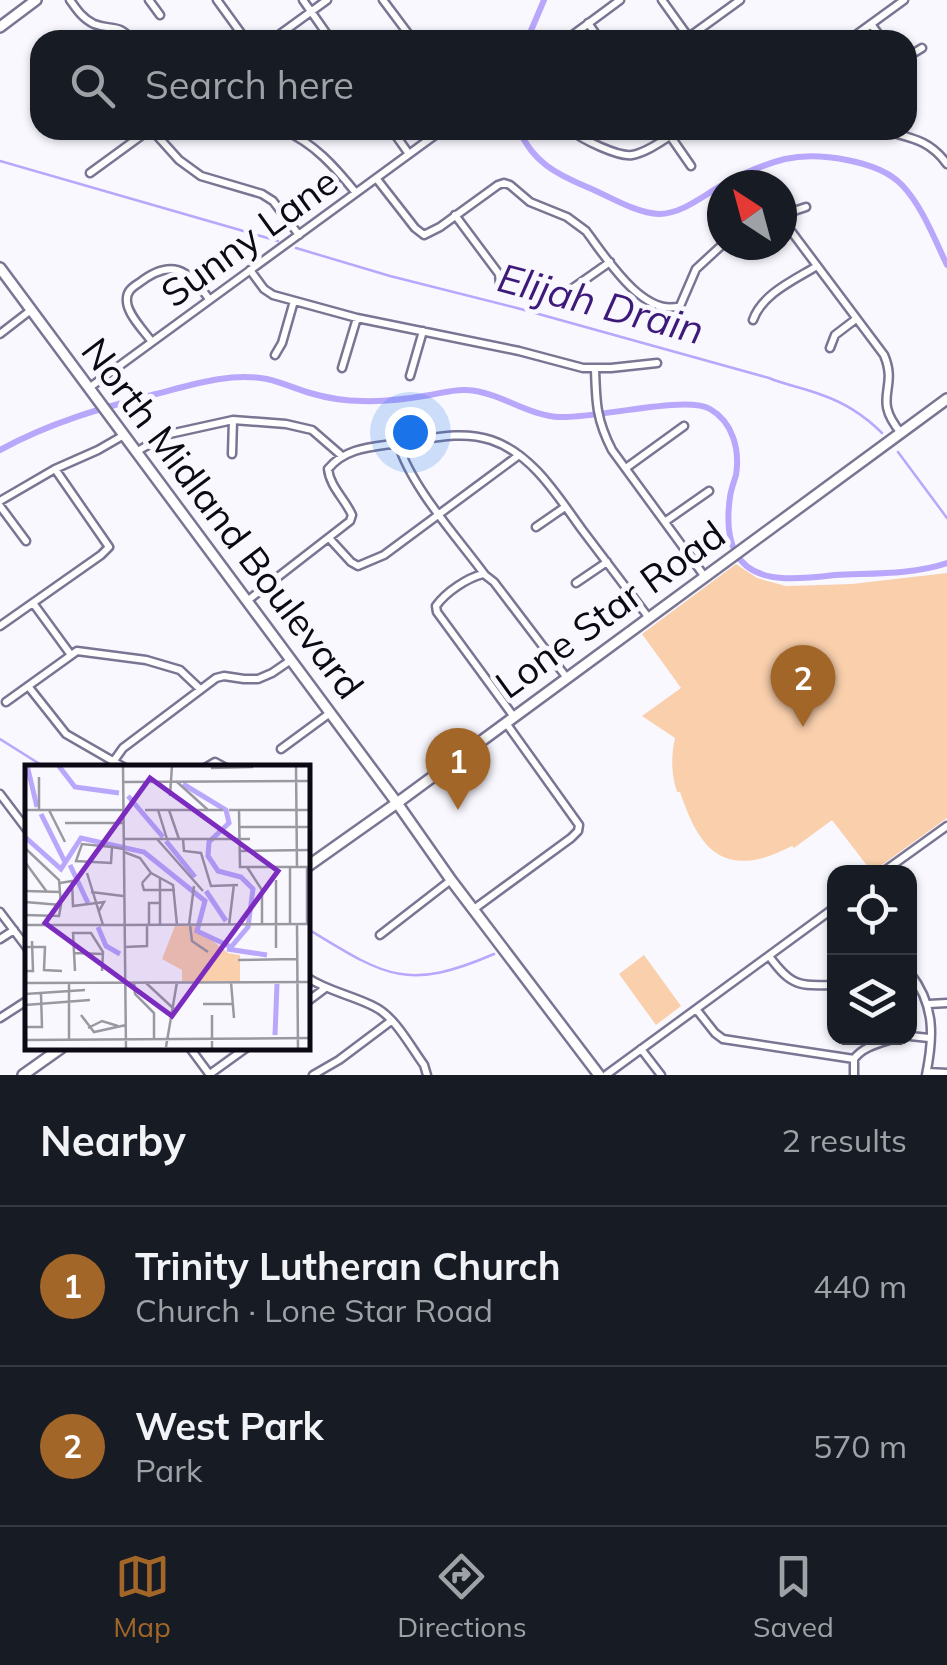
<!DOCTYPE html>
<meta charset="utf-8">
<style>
:root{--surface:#171b24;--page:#242831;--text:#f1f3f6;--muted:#9ea1a6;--line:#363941;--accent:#a36629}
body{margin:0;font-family:Mulish,sans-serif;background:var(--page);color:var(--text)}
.controls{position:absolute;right:30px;bottom:30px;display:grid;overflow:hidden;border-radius:20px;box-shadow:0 2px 8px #0004}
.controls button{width:90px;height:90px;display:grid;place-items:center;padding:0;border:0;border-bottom:2px solid var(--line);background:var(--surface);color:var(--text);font:50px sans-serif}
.compass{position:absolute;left:707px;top:170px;width:90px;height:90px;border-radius:50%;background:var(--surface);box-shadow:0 2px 8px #0004;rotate:324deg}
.you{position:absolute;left:410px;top:432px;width:35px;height:35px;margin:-25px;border:8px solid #fff;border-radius:50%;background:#1a73e8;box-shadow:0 0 0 15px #1a73e833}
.badge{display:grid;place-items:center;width:65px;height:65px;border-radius:50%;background:var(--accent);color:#fff;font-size:32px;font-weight:700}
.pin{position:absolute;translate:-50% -82px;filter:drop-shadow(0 2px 5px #0008)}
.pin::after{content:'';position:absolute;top:52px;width:35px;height:30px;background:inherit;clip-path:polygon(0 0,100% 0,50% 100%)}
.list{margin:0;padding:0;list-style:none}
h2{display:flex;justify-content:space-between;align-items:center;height:130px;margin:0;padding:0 40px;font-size:42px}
h2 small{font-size:32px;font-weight:400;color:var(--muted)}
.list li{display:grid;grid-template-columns:65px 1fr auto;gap:30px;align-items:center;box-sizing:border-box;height:160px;padding:0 40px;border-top:2px solid var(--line)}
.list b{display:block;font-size:38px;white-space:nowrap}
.list p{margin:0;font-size:32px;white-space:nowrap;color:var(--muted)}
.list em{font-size:32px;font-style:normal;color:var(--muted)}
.icon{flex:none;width:55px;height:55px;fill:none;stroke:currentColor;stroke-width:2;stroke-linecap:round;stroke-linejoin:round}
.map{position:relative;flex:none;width:947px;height:1075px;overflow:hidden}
.search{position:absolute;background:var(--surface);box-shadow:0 2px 8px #0004;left:30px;right:30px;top:30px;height:110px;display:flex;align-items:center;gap:25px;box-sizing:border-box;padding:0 35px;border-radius:30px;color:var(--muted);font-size:38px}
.sheet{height:450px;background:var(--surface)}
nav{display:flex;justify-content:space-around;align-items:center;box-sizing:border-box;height:140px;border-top:2px solid var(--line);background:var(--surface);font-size:28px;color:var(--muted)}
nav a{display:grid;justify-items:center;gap:5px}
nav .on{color:var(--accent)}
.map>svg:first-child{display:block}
.park{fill:#f9cfac}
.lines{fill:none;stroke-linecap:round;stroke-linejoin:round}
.stream{stroke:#b9a7fc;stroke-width:2.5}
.canal{stroke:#b9a7fc;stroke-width:6}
.street-casing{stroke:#7a7593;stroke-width:11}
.secondary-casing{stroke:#7a7593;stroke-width:14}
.street{stroke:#fff;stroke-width:6}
.secondary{stroke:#fff;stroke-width:9}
.labels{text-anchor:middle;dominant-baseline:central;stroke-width:10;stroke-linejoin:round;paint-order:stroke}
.street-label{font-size:38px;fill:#0c0914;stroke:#f9f8ff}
.water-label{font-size:40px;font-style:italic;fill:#3d1a7a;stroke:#f9f8ff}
.inset-river{fill:none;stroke:#b9a7fc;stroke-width:5}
.inset-road{fill:none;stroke:#9a98a1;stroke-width:2.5}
.view{fill:#7b2cbf;fill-opacity:0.15;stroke:#7b2cbf;stroke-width:5}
.inset-edge{fill:none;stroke:#0c0914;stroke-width:5}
</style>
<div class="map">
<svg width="947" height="1075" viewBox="0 0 947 1075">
<rect width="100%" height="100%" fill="#f9f8ff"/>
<path class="park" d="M736,564L757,578L786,586L852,584L947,573V818L872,872L832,820L794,848L792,846C783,850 773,855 763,858C711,872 694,832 680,792H677C671,773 671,757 675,738L642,716L681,688L642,634Z
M644,955L681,1006L656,1025L619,974Z"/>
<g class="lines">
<path class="stream" d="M0,161L278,241
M296,248L390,276L517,308L769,378C786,385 804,388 822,395C845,403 865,416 882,433
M898,452L947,518
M0,739L46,768
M308,929C385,976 406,992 494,954"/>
<path class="canal" d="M527,40L544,0
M519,130C533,162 556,174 587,187C609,196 635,213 659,214C684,214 707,192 728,182C746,172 765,164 785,159C818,152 878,160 902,185C922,206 934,238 947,265
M0,450C49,423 101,408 156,394C191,385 230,372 267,379C281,382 296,389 310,393C327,398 344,401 362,401C385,402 407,399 430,395C441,393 455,389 467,390C500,392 528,416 560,417C594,419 686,395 710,409C733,422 740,450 736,475C734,482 731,489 730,497C724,539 733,575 782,578C799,579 818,577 835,575C873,573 911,575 947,563"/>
<defs>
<path id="street" d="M70,0C77,10 83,19 94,24C112,31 118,23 132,40
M149,0L160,15
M217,0L246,40
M303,0L331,40
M383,0L413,40
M662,0L690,39
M588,23L600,40
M871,24L883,40
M689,37L740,0
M272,40L327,0
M566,40L620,0
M849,40L904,0
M907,57L922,48
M39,86L40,88
M152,130L179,160L201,176L262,194L273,201L299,235
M283,130C314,143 335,167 356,193
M392,130L409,154
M571,130C581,139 618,157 632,155C645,153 659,143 670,136
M666,130L691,166
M882,130C910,138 929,139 947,164
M90,173L149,130
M376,178L415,228L424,235L440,227L498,185L504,183L510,185L530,202L567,217L586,231C605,256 643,318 680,306L696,269L722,245
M455,215L499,274L500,284
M782,215L806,207
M782,219L884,355C899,390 871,397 901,433
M250,270L264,289L273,295L357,318L519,351L583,368H611L657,363
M568,299L573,288L610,262
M753,320C762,294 794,280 817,266
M0,334L31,310
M152,342C144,331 128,315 127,302C126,292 131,288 139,283C171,258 188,269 209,299
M830,348L835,335L856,319
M275,355L282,343L294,301
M342,368L357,318
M595,368C596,402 596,419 612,450L705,577
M410,376L423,331
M89,388L442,130
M398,443C411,487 457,537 485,575L494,582L567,678
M136,452L165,435L233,420L286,424L312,430L342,456
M232,454L233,420
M626,468L684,426
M0,501L55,469L98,450L124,435
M0,506L26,541
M666,521L709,491
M536,527L565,507
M329,538L351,562L358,566L384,555L519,455
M483,574C467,578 446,592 436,606L437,612L514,717
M576,583L607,562
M247,601L350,521L352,515C345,499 330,487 328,469C346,447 373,447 399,443C429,439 461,430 491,440C533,454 558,497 583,531C605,560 627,589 649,618
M33,603L71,655
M0,626L101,555L109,547L55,469
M28,686L66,734L125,768
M6,702L77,651L146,660L180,670L199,688
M281,749L330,713
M113,762L123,748L216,678L224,676L244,679H258L272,673L291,660
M205,768L215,762L226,768
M0,794L28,831
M883,872L947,826
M474,909L571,838L578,831L579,825L506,723
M0,912L28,949
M380,935L451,880
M0,939L14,930
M769,956C791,986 798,986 834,985
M910,973C935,1005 934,1036 926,1075
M308,978C328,991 351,995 373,1006C395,1016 410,1046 424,1065L427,1075
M308,1001L324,989
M929,1004L947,1003
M696,1009L715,1033L723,1039L854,1059C863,1046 881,1043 895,1038
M0,1018L28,1000
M910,1036L929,1038
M190,1048L210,1075
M641,1049L661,1075
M928,1072L947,1073
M210,1074L246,1048
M313,1075L339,1060L391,1021
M606,1075L834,908
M854,1075V1059"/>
<path id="secondary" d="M0,27L36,0
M0,268L397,803L451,880L599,1075
M308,866L397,803L947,399
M23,1075L61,1048"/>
</defs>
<use href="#street" class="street-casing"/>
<use href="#secondary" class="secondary-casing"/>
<use href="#street" class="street"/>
<use href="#secondary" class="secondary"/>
</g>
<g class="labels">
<g class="street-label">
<text transform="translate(249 237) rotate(-36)">Sunny Lane</text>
<text transform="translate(223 518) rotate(53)">North Midland Boulevard</text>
<text transform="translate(610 609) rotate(-36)">Lone Star Road</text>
</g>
<g class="water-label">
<text transform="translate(601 303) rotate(15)">Elijah Drain</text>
</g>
</g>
<g transform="translate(25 765)">
<rect width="285" height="285" fill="#f9f8ff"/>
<path d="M150,161H169L203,188L215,190V216H157V205L137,194Z" fill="#f9cfac"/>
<path class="inset-river" d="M2,0L12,42M33,0L50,22L94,28M103,31L138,72M16,49L40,97M0,72L36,104L56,73L119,87L180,136L172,166L206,182L223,162L228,124L216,112L193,106L183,91L184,77L204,58L201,45L158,19M141,76L170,112M45,100L63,138M181,126L201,156M73,162L81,181L95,189M202,184L242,190M250,270L252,219"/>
<path class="inset-road" d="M98,0L101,285M271,0L272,102M186,3L228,2M14,12V45M151,16L183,45M99,17L285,16M145,31L147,0M0,45H99M24,45L40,77M120,45H198M133,45L142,74M144,45L154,74M204,45H285M214,45L215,102H285M40,58H98M214,62H285M99,74H225M132,74L178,126M158,74L159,86L176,88L186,121L213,120M87,82L86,98L51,96L57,79L87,82L99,84M0,83L34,115L36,140L34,151L0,150M214,86L285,85M99,87L115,93L126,108M0,97L22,127M222,102L237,125V159M282,102V159M62,108L78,160M35,118L47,116L48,141L79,137L74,146M117,118L126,108L148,120L152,160M117,118L119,125H150M0,126L36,127M66,127L98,131M0,137L36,140M265,159V102M272,159L273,285M0,160H100M100,160L285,159M124,160V138H134M135,160V112M164,160L169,121M165,160L167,176L183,187M204,160L209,119M0,182H20L19,205L37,206M100,182L122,181V160M251,183V115M48,188L78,189M213,195L272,194M0,206H8L7,176M50,206L48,168H66L78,187L77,206M44,217V274M109,217L110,229L129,248V273M120,217L149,244M206,217L209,253M0,218L285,217M0,229L60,225M178,239H209M0,240L65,235M56,250L69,267L101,260M187,250V285M0,262H17L16,229M63,263L77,256L93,261M0,275L285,273M141,282L152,217M120,285H156"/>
<path class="view" d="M125,13L253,106L147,251L20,158Z"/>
<rect width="285" height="285" class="inset-edge"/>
</g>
</svg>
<div class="controls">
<button><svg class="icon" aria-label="locate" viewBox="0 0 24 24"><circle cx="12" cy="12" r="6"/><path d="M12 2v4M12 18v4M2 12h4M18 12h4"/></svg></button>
<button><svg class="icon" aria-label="layers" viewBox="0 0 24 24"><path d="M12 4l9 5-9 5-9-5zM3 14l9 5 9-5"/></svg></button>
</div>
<svg class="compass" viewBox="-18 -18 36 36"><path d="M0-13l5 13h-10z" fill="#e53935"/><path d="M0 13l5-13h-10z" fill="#9ea1a6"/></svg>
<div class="you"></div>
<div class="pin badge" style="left:458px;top:810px">1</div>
<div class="pin badge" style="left:803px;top:727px">2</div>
<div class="search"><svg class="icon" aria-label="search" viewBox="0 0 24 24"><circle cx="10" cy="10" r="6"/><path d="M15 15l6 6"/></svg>Search here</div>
</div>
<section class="sheet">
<h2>Nearby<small>2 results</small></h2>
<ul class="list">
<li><span class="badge">1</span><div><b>Trinity Lutheran Church</b><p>Church · Lone Star Road</p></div><em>440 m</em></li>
<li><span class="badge">2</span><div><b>West Park</b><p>Park</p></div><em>570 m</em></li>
</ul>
</section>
<nav>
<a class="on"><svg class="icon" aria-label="map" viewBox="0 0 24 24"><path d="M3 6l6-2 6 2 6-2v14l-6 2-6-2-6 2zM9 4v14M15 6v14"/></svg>Map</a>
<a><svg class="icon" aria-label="directions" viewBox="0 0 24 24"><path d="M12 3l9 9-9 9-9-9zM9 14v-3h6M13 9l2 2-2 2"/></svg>Directions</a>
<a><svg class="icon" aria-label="saved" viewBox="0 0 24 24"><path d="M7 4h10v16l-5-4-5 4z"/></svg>Saved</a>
</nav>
